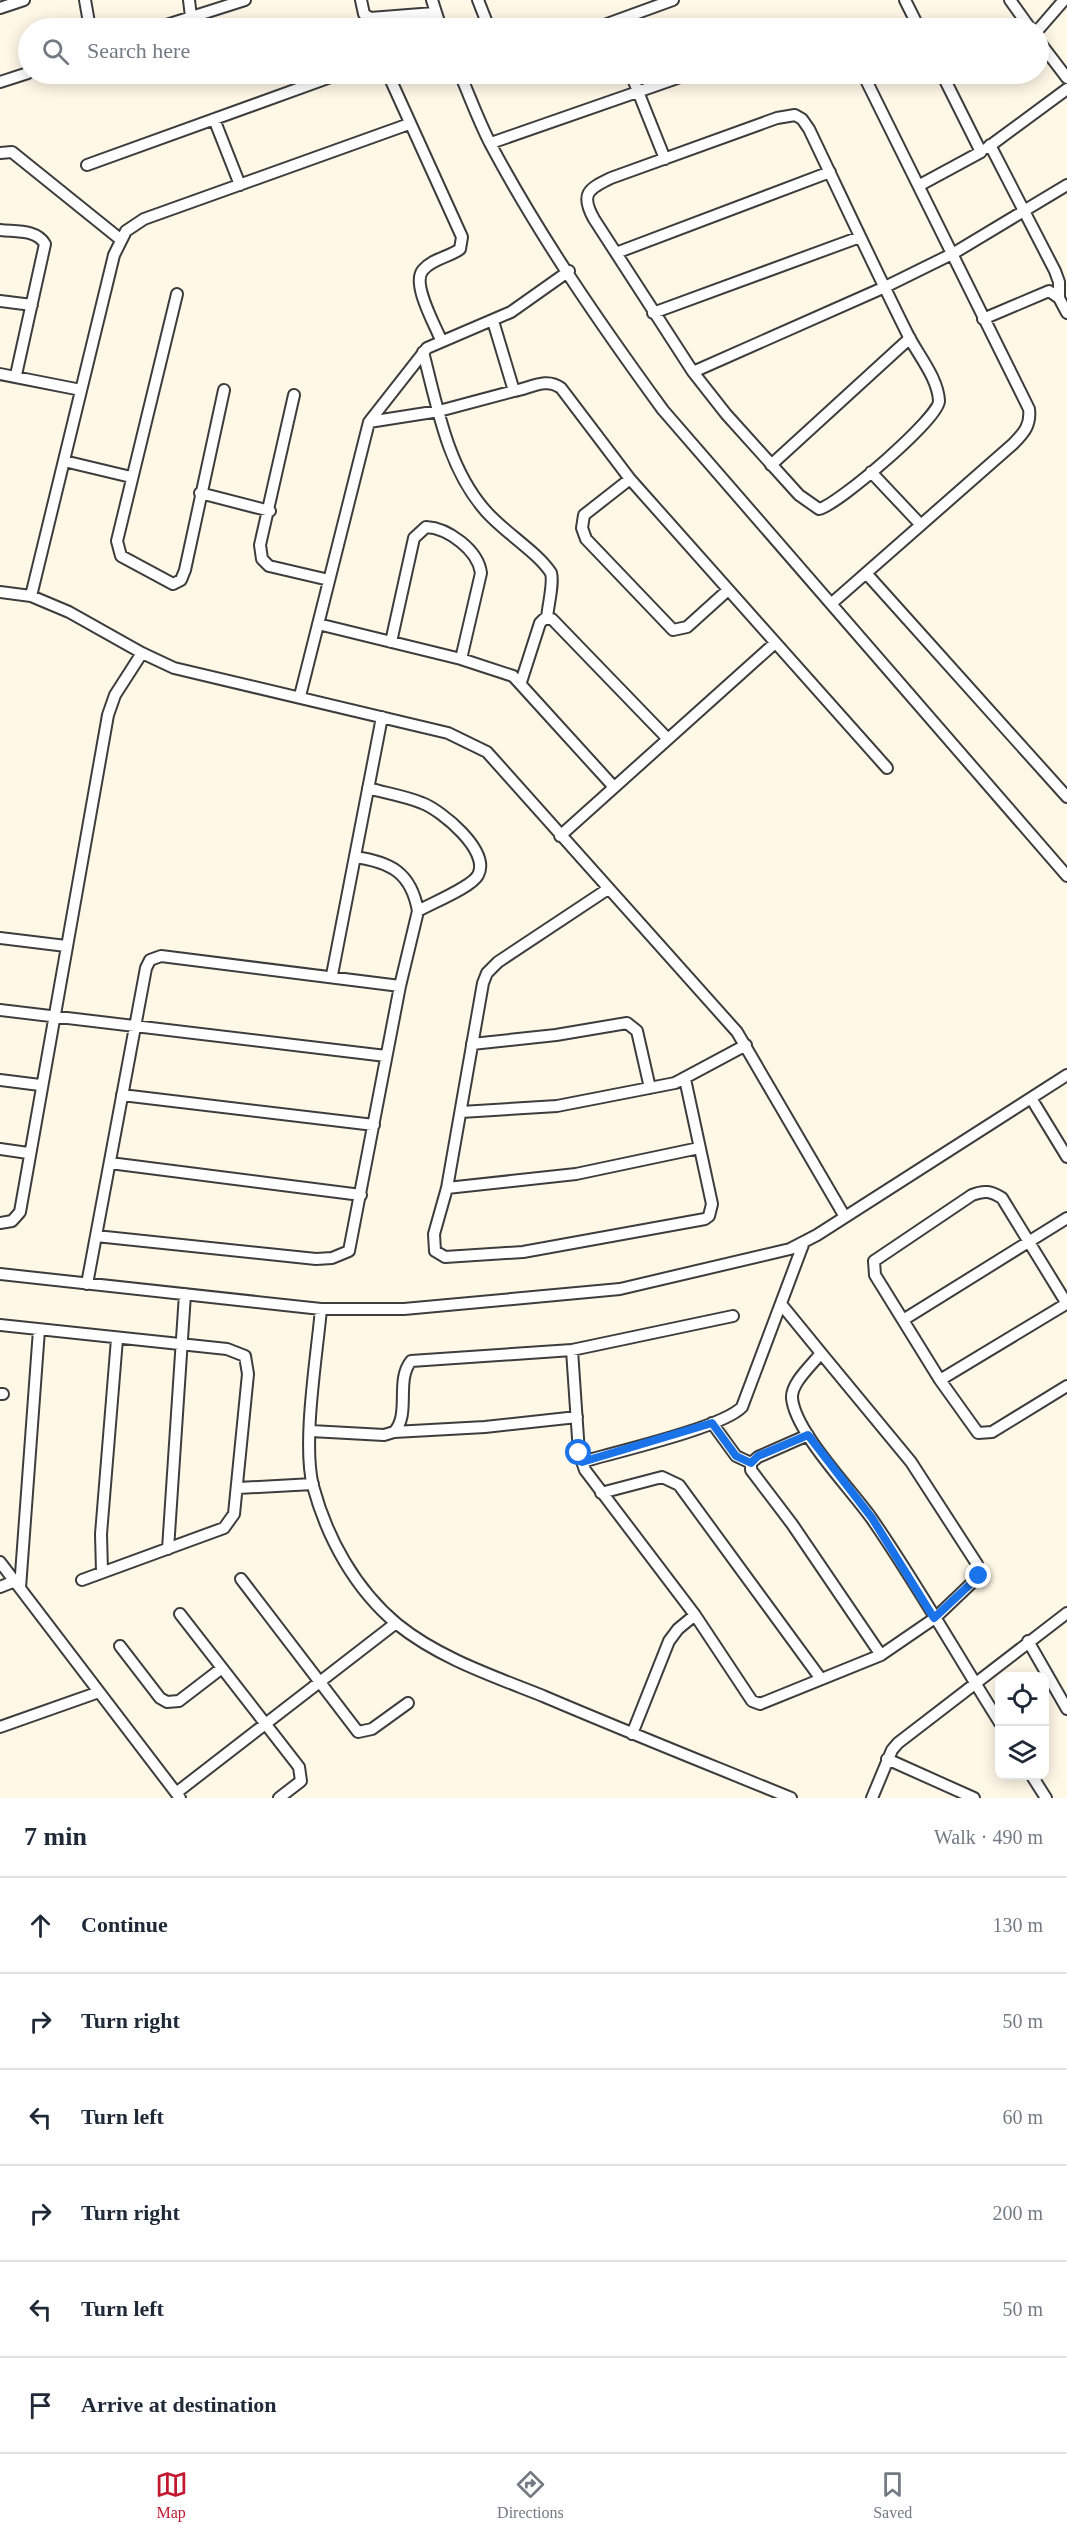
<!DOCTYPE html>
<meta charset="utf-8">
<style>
:root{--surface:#fff;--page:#f6f6f7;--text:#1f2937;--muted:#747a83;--line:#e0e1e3;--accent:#c31930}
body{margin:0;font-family:Georgia,serif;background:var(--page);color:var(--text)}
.controls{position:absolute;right:18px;bottom:18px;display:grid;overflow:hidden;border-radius:12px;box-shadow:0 3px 15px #0003}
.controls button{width:54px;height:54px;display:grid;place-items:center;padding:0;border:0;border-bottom:2px solid var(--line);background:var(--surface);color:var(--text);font:30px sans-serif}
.stop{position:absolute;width:18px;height:18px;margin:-14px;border:4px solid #1a73e8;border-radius:50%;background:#fff}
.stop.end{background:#1a73e8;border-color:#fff;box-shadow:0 2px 6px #0008}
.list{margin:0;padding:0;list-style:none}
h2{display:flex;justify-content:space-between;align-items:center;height:78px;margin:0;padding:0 24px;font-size:26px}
h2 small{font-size:20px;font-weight:400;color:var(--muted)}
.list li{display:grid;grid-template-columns:39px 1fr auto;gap:18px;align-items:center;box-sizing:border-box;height:96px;padding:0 24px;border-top:2px solid var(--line)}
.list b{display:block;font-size:22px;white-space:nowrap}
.list em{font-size:20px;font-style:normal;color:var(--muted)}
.icon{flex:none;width:33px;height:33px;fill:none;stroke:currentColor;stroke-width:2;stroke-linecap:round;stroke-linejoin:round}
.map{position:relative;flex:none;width:1067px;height:1798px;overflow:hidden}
.search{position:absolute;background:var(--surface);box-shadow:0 3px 15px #0003;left:18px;right:18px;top:18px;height:66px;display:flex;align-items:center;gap:15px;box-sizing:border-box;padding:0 21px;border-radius:33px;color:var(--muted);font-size:22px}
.sheet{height:654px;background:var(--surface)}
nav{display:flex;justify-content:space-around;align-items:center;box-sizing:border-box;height:84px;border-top:2px solid var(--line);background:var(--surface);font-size:16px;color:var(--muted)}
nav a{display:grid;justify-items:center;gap:3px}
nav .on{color:var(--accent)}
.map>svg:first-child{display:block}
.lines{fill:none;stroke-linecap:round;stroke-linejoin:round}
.minor-casing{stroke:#3d3d3d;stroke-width:14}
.minor{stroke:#fff;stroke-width:10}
.route{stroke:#1a73e8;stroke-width:8}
</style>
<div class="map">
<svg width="1067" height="1798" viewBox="0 0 1067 1798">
<rect width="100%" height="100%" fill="#fff8e7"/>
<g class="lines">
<defs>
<path id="minor" d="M85,0L90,28
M189,0L191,17
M361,0L364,14L370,18L434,13
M432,0L441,28
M478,0L489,28
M905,0L919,28
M1010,0L1030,28
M0,8L24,0
M157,28L245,0
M596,28L673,0
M814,28H831
M1038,30L1064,0
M1038,40L1067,78
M388,74L462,237L460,249C449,257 432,259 423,270C411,283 435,325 441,340
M460,74C470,97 479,122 491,145C540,237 601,325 663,410L1067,876
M631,74L665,159
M0,82L28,73
M795,115L802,119L809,129C842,198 874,267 908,335C918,355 938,378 939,401C939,418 838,505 819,509L799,495L726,414L693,372L594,219C580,194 588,189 611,178L777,118Z
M214,119L240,185
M491,143L689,74
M990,145L1055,271L1059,282V298
M987,148L1067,89
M0,153L12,152L120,239
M87,165L339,74
M920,185L981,152L942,74
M0,230C15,232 36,229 45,244L16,375
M616,253L830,172
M177,294L117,541L121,556L173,584L181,580L185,570L224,390
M0,301L32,305
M653,313L860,237
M983,319L1049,291L1059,298L1067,313
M493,321L514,391C531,388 546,377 561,388L630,479L887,768
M423,352C437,405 447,466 484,509C502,531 538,552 551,573C554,583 548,605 547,618
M693,372L885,287L954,253L1067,185
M0,374L81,390
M294,395L260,545L262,559L269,566L329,580
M369,422L439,411L514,391
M64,461L131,477
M771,465L910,338
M871,472L920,524
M630,479L584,515L582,528L586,539L673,630L687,627L728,590
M200,493L270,511
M866,573L1067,797
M0,592L31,596L69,612L142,653L174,668L448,733L487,752L737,1032L845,1217
M31,596L114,255L126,231L144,219L409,124
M832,603L1013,444C1024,433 1031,425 1029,409L863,74
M318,624L461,659L513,676L613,786
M391,642L414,538L426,527C448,528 478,550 481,573L461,659
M521,682L540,623L544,619H552L668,739
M300,696L369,422L427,348L511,312L569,271
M560,836L775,643
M355,857C390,862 411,872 418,911
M608,889L498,962L487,973L483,983L447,1188L434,1234L435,1251L445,1257L523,1252L705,1219L709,1216L712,1204L685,1079
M0,938L66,946
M332,975L382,717
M0,1010L386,1056
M472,1044L556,1035L627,1023L637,1031L650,1088
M0,1080L40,1085
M122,1095L374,1125
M1031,1098L1067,1157
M461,1112L557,1106L675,1083L746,1045
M0,1149L28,1153
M110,1163L361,1195
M447,1188L576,1174L699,1148
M0,1223L12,1221L20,1212L108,715L115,695L142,653
M96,1236L316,1259L332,1258L349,1251L400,986L418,911C432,903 472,887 478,875C491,851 441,810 422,803C405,796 385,793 368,788
M0,1274L321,1309H404L620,1289L790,1249L817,1235L1067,1075
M87,1284L146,968L150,960L161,956L400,986
M781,1304L821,1353
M1067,1304L1002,1198C991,1191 984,1190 972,1195L874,1261L875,1275L940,1380L978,1433L992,1432L1067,1386
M321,1309C317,1355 302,1443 313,1486C327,1538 355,1589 397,1624C439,1658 493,1676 543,1696C625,1731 708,1764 791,1798
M903,1320L1067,1218
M0,1325L227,1349L245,1356L248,1374L234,1514L224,1528L82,1580
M572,1350L579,1453L585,1470L695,1615L752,1701L760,1704L881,1655L935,1618L979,1576L977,1564L911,1462L821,1353C812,1365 791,1383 792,1398C795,1432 851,1489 872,1519C917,1584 957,1655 1000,1723
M940,1380L1066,1304
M0,1394H3
M712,1423L736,1456L751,1463
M311,1431L384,1435L394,1432C411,1414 395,1381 411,1361L572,1350L733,1316
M394,1432L485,1427L577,1417
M808,1435L758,1457L751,1463V1470L792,1524L881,1655
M582,1462C615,1452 722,1428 742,1407L804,1242
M238,1488L313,1484
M601,1493L662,1477L679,1485L821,1679
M168,1549L185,1294
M0,1562L180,1798
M102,1572L101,1534L117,1339
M241,1579L358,1732L372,1729L408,1703
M0,1587L15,1581
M20,1588L39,1330
M180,1614L299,1767L301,1781L279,1798
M1028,1641L1067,1709
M120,1646L160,1698L167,1702L179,1701L222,1668
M0,1727L99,1692
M632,1734L669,1641L678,1629L695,1615
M887,1759L974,1798
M1032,1776L1046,1798
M176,1793L396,1623
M872,1798L892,1750L898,1743L1067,1613"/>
</defs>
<use href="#minor" class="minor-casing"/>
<use href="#minor" class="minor"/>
</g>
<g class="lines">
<path class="route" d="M579,1453L582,1462L712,1423L736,1456L751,1463L758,1456L808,1435L872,1518L934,1618L979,1576"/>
</g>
</svg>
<div class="controls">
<button><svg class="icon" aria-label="locate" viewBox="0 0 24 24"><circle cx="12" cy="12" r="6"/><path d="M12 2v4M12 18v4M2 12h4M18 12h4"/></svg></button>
<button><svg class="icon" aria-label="layers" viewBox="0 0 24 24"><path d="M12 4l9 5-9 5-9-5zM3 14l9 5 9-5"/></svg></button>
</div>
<div class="stop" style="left:579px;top:1453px"></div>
<div class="stop end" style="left:979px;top:1576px"></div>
<div class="search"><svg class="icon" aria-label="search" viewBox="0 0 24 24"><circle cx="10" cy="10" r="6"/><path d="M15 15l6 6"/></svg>Search here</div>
</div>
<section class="sheet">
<h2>7 min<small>Walk · 490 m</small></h2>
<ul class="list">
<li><svg class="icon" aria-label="ahead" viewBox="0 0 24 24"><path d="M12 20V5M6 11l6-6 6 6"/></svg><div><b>Continue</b></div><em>130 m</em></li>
<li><svg class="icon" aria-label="right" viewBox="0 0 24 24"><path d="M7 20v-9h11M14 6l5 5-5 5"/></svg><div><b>Turn right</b></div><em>50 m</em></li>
<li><svg class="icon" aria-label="left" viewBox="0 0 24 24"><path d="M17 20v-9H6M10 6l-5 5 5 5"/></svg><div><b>Turn left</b></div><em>60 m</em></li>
<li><svg class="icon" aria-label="right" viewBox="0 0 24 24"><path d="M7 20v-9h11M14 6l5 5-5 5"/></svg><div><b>Turn right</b></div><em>200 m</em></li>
<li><svg class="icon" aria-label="left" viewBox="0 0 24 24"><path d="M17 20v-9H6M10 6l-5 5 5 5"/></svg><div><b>Turn left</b></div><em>50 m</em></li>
<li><svg class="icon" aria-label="arrive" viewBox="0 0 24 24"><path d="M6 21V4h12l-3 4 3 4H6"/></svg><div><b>Arrive at destination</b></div></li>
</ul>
</section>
<nav>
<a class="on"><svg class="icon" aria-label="map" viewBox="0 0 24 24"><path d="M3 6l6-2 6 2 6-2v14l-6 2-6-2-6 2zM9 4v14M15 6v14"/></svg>Map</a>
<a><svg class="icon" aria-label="directions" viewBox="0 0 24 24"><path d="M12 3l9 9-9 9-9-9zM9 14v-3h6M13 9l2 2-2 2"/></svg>Directions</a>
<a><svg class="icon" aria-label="saved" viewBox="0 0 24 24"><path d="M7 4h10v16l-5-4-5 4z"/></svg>Saved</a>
</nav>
